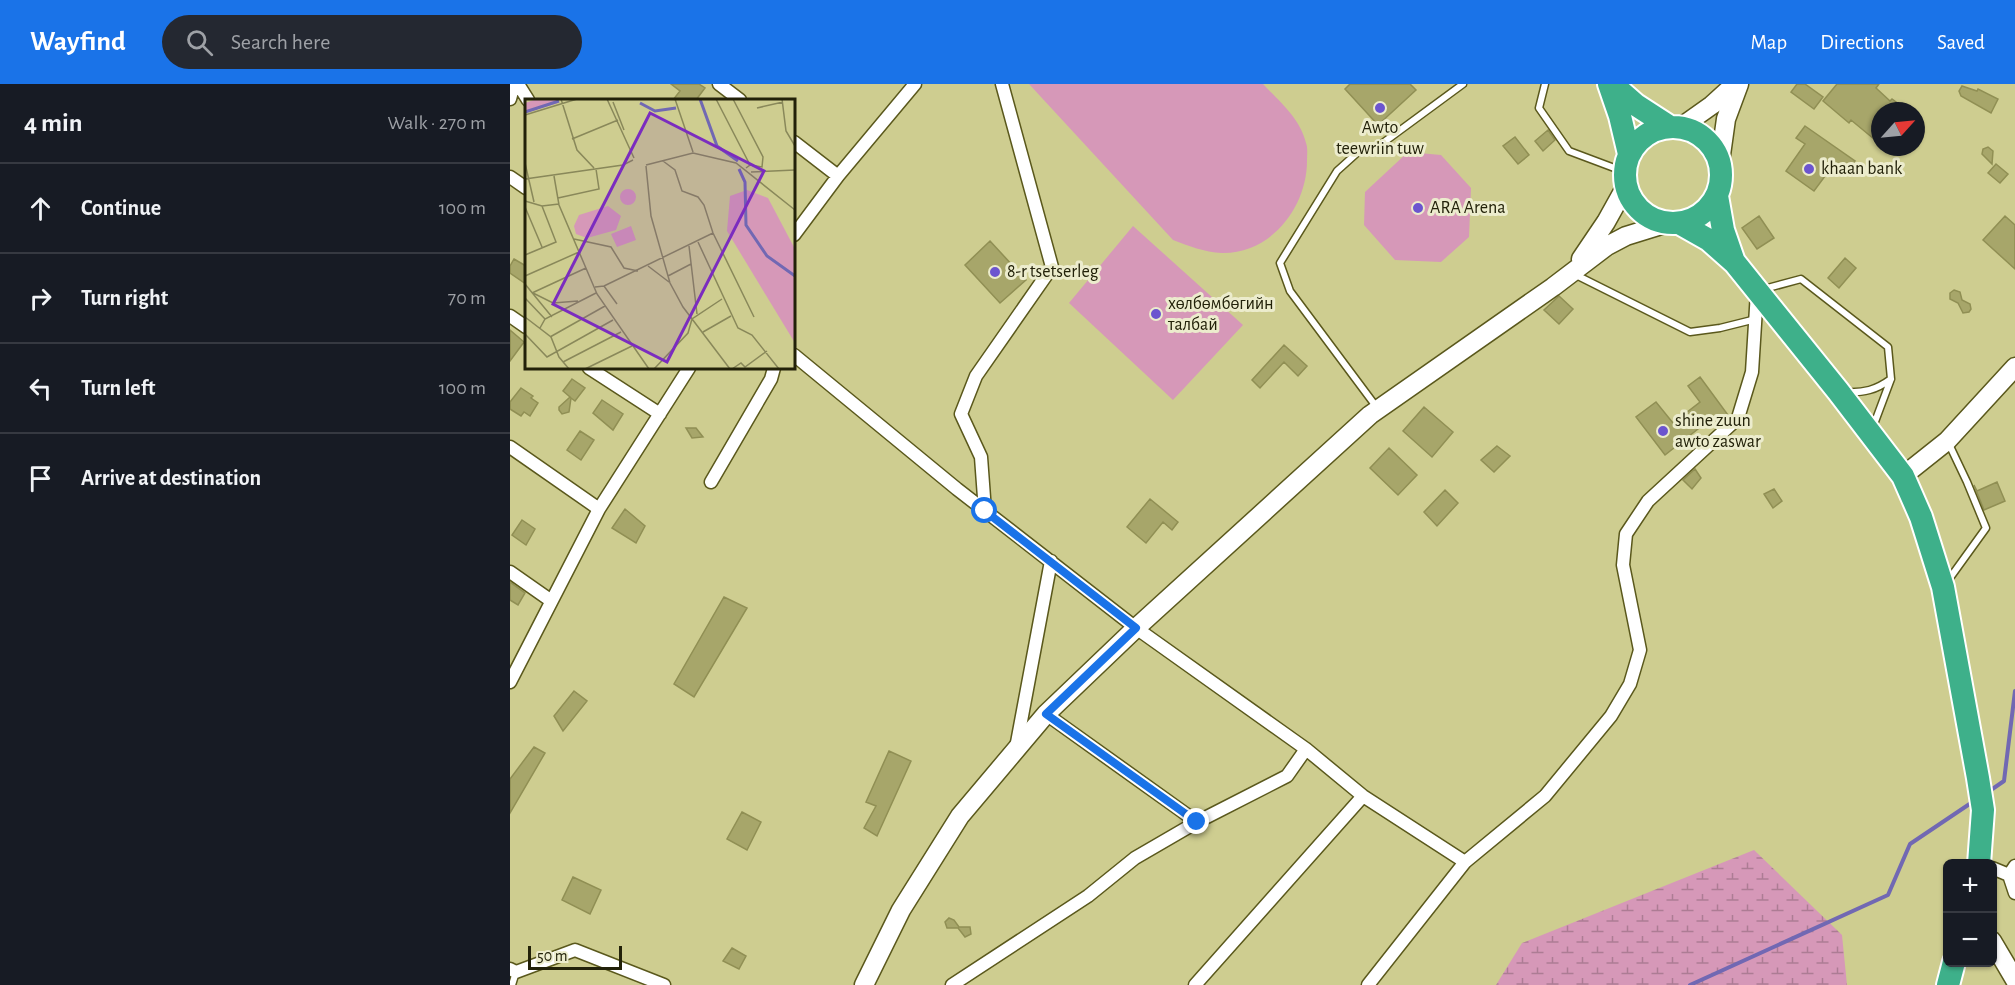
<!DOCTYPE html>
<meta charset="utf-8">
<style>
:root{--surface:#171b24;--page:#242831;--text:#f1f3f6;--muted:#9ea1a6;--line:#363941;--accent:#1a73e8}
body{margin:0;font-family:"Alegreya Sans",sans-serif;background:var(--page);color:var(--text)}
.controls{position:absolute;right:18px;bottom:18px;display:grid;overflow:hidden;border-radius:9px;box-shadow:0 2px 4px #0004}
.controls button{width:54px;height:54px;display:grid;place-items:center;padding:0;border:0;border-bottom:2px solid var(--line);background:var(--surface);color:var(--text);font:30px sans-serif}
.compass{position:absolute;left:1361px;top:18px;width:54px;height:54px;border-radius:50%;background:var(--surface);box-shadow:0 2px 4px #0004;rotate:63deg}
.scale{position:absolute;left:18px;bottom:15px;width:94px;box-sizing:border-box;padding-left:6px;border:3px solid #222109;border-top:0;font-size:16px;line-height:21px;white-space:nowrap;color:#222109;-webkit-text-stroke:4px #ececcd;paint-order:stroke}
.stop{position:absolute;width:18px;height:18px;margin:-14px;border:4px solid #1a73e8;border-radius:50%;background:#fff}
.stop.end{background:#1a73e8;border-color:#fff;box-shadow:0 2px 6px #0008}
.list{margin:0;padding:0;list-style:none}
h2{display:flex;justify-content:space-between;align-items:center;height:78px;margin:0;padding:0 24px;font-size:26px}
h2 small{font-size:20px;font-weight:400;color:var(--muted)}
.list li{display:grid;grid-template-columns:39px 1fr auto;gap:18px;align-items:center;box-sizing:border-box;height:90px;padding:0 24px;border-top:2px solid var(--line)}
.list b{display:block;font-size:22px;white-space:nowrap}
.list em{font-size:20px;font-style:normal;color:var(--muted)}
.icon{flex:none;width:33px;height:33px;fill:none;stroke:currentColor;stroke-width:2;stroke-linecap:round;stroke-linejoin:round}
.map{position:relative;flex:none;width:1505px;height:901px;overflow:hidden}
header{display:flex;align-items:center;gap:36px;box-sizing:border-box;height:84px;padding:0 30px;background:var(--accent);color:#fff}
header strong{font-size:28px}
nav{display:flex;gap:33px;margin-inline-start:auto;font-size:21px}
.search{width:420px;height:54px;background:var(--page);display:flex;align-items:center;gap:15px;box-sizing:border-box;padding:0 21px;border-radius:33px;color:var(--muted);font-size:22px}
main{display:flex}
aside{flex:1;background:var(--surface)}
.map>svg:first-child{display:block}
.wetland{fill:url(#wetland-marsh)}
.pitch{fill:#d698b8}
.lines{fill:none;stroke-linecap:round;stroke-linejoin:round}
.stream{stroke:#7168b3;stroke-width:4}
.building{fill:#a7a66a;stroke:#908f54;stroke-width:1.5}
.lane-casing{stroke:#5a581c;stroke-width:9}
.street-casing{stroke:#5a581c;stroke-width:15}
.secondary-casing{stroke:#5a581c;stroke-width:21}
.highway-casing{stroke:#fff;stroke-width:26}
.lane{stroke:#fff;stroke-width:6}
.street{stroke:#fff;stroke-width:12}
.secondary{stroke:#fff;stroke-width:18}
.highway{stroke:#3eb08a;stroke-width:22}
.route{stroke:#1a73e8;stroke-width:8}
.poi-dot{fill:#6c55cf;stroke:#ececcd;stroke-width:2}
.labels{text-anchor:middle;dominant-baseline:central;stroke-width:6;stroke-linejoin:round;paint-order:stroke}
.poi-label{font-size:18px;fill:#222109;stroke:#ececcd;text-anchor:start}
.inset-river{fill:none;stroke:#7168b3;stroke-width:3}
.inset-road{fill:none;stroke:#89885a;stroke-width:1.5}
.view{fill:#7b2cbf;fill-opacity:0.15;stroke:#7b2cbf;stroke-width:3}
.inset-edge{fill:none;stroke:#222109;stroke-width:3}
</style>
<header>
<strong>Wayfind</strong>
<div class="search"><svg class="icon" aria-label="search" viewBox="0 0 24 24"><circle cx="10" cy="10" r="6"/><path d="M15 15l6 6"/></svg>Search here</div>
<nav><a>Map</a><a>Directions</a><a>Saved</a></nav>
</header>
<main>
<aside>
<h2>4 min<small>Walk · 270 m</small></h2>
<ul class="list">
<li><svg class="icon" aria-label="ahead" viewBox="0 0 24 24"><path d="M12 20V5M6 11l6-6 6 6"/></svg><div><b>Continue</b></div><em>100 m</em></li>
<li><svg class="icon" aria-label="right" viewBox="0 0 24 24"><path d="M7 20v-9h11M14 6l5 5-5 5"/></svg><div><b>Turn right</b></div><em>70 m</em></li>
<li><svg class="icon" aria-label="left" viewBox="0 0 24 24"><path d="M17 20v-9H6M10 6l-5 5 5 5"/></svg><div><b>Turn left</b></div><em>100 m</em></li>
<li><svg class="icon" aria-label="arrive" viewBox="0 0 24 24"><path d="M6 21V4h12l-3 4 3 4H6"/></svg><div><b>Arrive at destination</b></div></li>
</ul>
</aside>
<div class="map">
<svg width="1505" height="901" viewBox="0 0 1505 901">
<defs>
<pattern id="wetland-marsh" width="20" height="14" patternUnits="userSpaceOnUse" patternTransform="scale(1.5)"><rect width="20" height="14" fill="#d698b8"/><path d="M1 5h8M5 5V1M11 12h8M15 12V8" fill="none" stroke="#ad7c94"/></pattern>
</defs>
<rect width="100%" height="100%" fill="#cecd90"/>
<path class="wetland" d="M1244,766L1332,851L1337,901H986L1012,859Z"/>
<path class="pitch" d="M519,0H753C770,18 790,34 796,59C798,64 797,71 797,77C797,123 761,170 712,169C694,168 679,162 663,156Z
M898,68L931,71L961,104L959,153L931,178L885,176L854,141L855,108Z
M623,142L733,241L663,316L559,219Z"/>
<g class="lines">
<path class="stream" d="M1478,708L1494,697L1505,607
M1180,901L1378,811L1400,760L1464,717"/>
</g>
<path class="building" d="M161,0H189L195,4L186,16H163L170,7Z
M840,0H900L906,6L868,41L835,5Z
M1287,0H1295L1313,13L1304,25L1281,8Z
M1327,0H1369L1366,4L1380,17L1382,15L1398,27H1370V60L1341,36L1339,39L1313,17Z
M1452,2L1467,7L1468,5L1488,15L1481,29L1451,12L1449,7Z
M1295,42L1345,77L1336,89L1324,80L1304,107L1276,87L1295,60L1286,54Z
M1038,46L1045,56L1033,67L1025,57Z
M1005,53L1019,71L1008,80L993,62Z
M1478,63L1483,67L1482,80L1472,70L1473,65Z
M1486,80L1498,90L1490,99L1478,89Z
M1249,132L1264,154L1247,165L1232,144Z
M1495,132L1505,141V185L1473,156Z
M480,157L516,196L490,219L455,181Z
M1335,174L1346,184L1329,204L1318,194Z
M4,175L16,182V200L0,189V182Z
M1444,206L1450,208L1452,216L1460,220L1461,225L1459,228L1453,229L1448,219L1440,215V209Z
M1049,212L1063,225L1049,240L1034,226Z
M0,246L14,258L0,277Z
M774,261L797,282L788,292L774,278L750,304L742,296Z
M1190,293L1218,331L1206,339L1202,334L1155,371L1126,333L1146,318L1163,339L1190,318L1178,302Z
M62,295L75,304L65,317L61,314L59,328L52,330L49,326V323L60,313L53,307Z
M11,304L23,312L21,314L28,319L20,332L14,328L11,332L0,325V318Z
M92,316L113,330L103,346L83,329Z
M914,323L943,348L922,373L893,347Z
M176,344H186L193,353L182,354Z
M70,347L84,356L71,376L57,366Z
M987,362L1000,372L984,388L971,376Z
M879,364L907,391L888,411L860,384Z
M1185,385L1191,394L1182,405L1173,396Z
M1487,398L1495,417L1474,426L1464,401L1467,407Z
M1264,405L1272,417L1263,424L1254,410Z
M935,406L948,419L927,442L914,428Z
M640,415L668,438L662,446L653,438L636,459L617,443Z
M115,425L135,442L126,459L102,444Z
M12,436L25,445L16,461L2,451Z
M0,498L15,509L8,521L0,516Z
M214,513L237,524L184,613L164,600Z
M64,607L77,617L53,647L44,632Z
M24,663L35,669L0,729V695Z
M379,667L401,677L367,752L354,744L366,722L356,718Z
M232,728L251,738L237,766L217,755Z
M63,793L91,806L80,830L52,816Z
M439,834L444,836L449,843H460L461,850L455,853L448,844H437L435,838Z
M222,864L236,872L229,885L213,877Z"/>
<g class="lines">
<defs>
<path id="lane" d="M1035,0L1029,24L1059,67L1115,88
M1064,190L1180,248L1210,244L1246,235
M1254,205L1291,195L1378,263L1381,295L1363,343
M1335,308C1354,309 1366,306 1381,295
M868,325L780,207L770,179L827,87L847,69L866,64L953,0
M1437,498L1476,444L1457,398L1438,358
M2,901L6,888"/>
<path id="street" d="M8,0L18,16
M209,0L230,16
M0,15L4,0
M284,58L328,92
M0,93L16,104
M284,151L328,92L405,0
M0,232L16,243
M284,271L447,405L626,544L796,665L853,712L955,778
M79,284L150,330
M0,363L89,425
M201,398L261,295L264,284
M475,427L471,373L451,330L466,292L542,183L492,0
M0,488L40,516
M0,598L89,425L179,284
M536,630L687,738
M506,664L541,477
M1482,784L1499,791L1505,782
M1499,791L1505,809
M0,885L6,888L65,866L154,901
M442,901L578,812L625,774L687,738L777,692L796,665
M685,901L853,712
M858,901L955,778L1035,712L1101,632L1120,600L1130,566L1113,481L1116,450L1138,417L1228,334L1242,288L1247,208"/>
<path id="secondary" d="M1171,43L1202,21L1225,0
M1210,78L1216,35L1229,0
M1071,175L1096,138L1116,102
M1393,392L1437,357L1505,283
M1482,857L1505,896
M354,901L391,826L450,732L536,630L626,544L860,331L1043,203L1097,162L1116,152L1158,139"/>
<path id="highway" d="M1099,0L1110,32L1119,70
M1102,0L1126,21L1160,43
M1115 91a48 48 0 1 1 96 0a48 48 0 1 1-96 0Z
M1207,112L1213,146L1223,175
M1169,139L1199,156L1225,179L1328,307L1393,392L1411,433L1433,503L1468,694L1473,726L1469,780
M1438,901L1444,878"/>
</defs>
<use href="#lane" class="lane-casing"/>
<use href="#street" class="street-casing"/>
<use href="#secondary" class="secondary-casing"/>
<use href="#highway" class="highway-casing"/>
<use href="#lane" class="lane"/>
<use href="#street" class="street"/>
<use href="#secondary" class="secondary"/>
<use href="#highway" class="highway"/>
</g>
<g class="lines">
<path class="route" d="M475,427L626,544L536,630L687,738"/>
</g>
<g class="poi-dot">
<circle cx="870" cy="24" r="6"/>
<circle cx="1299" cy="85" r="6"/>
<circle cx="908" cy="124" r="6"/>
<circle cx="485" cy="188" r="6"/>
<circle cx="646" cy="230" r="6"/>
<circle cx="1153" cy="347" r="6"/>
</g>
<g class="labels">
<g class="poi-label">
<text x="870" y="44" text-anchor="middle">Awto<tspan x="870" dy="21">teewriin tuw</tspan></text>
<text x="1311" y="85">khaan bank</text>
<text x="920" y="124">ARA Arena</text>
<text x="497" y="188">8-r tsetserleg</text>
<text x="658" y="220">хөлбөмбөгийн<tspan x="658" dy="21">талбай</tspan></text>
<text x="1165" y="337">shine zuun<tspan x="1165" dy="21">awto zaswar</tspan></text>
</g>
</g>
<g transform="translate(15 15)">
<rect width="270" height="270" fill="#cecd90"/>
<path d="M222,91L243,99L270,150V244L202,132L205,97Z" fill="#d698b8"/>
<path d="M12,0H34L33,4L0,14V4Z" fill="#d698b8"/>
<path d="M95 98a8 8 0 1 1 16 0a8 8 0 1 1-16 0ZM83,107L96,117L91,131L62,139L51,135L49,127L54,116ZM106,127L111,141L92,148L86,135Z" fill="#d698b8"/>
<path class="inset-river" d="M175,0L192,47L213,62M115,4L130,12L151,9M0,13L34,2M214,70L220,83L221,126L242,157L270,177"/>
<path class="inset-road" d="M36,0L52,51L69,69M77,0H124M82,0L109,59M150,0L168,53M191,0L225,66L221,69M208,0L238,58L237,68L225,66M257,0L261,32L270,47M88,3L99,31M232,9L258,3M0,16L52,0M47,40L93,21M138,62L150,71L157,92L173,98L179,106L188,134L229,218M0,64L9,103M121,66L168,54L211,64L270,111M121,67L126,117L145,184L158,208L205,270M226,73L270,71M29,77L34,106L72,195L124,270M0,80L98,66L108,61M33,99L74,90L71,70M0,102L17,107L34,105M0,108L17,148M49,140L86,148L99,169L113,172M173,143L213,229L227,236L254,270M164,147L172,215M0,156L31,143L17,107M123,167L144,183M0,177L54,153M143,177L166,165M0,185L27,218M79,187L188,134M70,188L79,187L92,205M7,194L61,169M8,194L28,204L53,202M0,199L20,220M0,218L26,238L34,258L44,270M15,229L20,220L71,194M178,233L206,217M0,235L22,258L88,221M25,238L80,207M38,263L96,233M60,270L107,247M129,270L163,234L167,220L197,200M207,270L216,264L220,268L242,252"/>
<path class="view" d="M125,14L239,72L142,263L28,205Z"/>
<rect width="270" height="270" class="inset-edge"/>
</g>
</svg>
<div class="controls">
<button>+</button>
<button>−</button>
</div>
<svg class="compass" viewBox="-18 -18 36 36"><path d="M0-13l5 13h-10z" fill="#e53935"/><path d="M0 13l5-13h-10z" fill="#9ea1a6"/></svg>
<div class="scale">50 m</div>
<div class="stop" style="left:475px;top:427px"></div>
<div class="stop end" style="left:687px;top:738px"></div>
</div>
</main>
